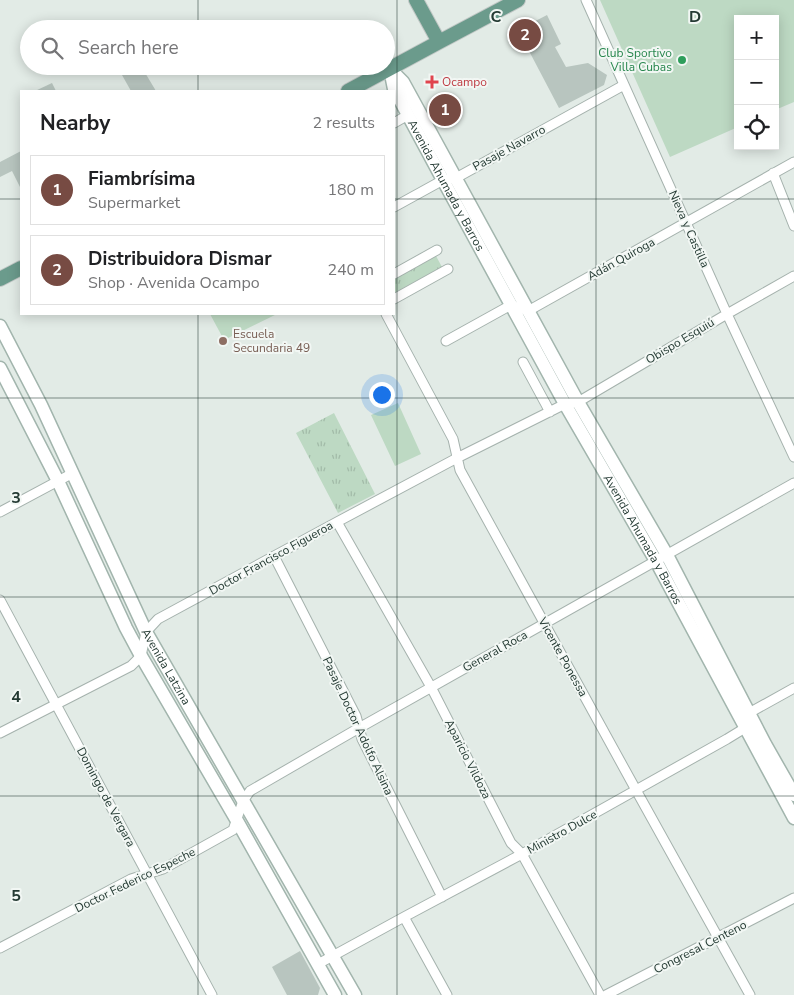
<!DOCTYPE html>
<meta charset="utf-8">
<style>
:root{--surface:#fff;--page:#f6f6f6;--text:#202124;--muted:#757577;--line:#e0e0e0;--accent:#774b43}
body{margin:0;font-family:"Nunito Sans",sans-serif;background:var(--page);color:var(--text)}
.controls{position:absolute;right:15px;top:15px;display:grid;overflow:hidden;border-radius:0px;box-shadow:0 2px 12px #0003}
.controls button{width:45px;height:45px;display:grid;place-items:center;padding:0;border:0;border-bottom:1px solid var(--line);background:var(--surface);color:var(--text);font:25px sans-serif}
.you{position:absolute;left:381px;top:394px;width:18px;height:18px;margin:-12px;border:4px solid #fff;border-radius:50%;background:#1a73e8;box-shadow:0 0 0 8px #1a73e833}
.badge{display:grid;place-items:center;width:32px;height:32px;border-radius:50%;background:var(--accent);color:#fff;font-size:16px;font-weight:700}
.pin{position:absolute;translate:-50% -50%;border:2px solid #fff;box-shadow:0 1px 5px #0006}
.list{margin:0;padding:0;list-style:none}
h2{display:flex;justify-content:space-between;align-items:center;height:65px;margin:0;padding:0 20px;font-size:21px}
h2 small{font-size:16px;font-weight:400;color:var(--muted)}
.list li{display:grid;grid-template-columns:32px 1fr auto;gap:15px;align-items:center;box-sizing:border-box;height:70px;margin:0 10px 10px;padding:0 10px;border:1px solid var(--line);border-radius:0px}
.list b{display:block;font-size:19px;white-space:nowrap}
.list p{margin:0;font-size:16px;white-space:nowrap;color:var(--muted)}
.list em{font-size:16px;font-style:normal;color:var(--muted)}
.icon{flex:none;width:28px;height:28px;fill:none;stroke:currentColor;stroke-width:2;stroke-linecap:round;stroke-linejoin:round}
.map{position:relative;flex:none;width:794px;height:995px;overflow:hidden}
.search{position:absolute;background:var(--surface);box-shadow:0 2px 12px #0003;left:20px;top:20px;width:375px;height:55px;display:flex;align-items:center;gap:12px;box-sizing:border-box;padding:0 18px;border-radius:28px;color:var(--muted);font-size:19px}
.panel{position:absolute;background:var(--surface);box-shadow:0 2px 12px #0003;left:20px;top:90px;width:375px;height:225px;border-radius:0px}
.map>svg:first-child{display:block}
.grass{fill:#bdd9c3}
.park{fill:url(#park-tufts)}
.building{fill:#b8c5bf}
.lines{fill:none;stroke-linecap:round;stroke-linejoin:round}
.street-casing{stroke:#a5b2ad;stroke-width:11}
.secondary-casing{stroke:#a2b5ad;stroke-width:15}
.primary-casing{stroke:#c2c8c6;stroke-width:16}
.street{stroke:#fff;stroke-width:9}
.secondary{stroke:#fff;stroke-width:12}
.primary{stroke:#6b9b8c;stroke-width:14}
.grid{fill:none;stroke:#243a33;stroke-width:1;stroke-opacity:0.55}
.leisure-dot{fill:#2e9e5b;stroke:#f2f7f4;stroke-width:2}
.health-dot{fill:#e0444e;stroke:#f2f7f4;stroke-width:2}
.education-dot{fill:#8d6e63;stroke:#f2f7f4;stroke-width:2}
.labels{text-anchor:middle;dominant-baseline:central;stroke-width:4;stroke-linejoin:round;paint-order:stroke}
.leisure-label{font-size:12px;fill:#27864d;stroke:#f2f7f4;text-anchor:end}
.health-label{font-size:12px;fill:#be3a42;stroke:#f2f7f4;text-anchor:start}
.street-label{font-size:12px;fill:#243a33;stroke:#f2f7f4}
.education-label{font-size:12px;fill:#785e54;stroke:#f2f7f4;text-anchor:start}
.grid-label{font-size:16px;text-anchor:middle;font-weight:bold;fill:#243a33;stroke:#f2f7f4;stroke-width:4;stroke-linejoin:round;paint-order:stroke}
</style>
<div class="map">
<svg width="794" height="995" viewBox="0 0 794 995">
<defs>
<pattern id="park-tufts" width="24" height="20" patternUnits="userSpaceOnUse" patternTransform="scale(1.25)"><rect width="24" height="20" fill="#bdd9c3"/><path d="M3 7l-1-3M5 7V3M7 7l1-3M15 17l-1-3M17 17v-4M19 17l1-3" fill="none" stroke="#a2bba8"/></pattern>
</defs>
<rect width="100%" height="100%" fill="#e2ebe6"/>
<path class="grass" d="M600,0H794V102L775,110V19H738V127L670,157Z
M210,314H277L224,340Z
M398,403L421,454L395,466L371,415Z"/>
<path class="park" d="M436,256L442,267L394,293V279Z
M334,413L375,494L338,513L296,433Z"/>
<path class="building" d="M547,15L561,44L555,47L566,67L588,63L607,75L604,85L559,108L518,30Z
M137,66H141L156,91H131L122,75Z
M52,83L56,91H35Z
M21,151V189L12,171L0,177V162Z
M300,951L320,988L318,995H287L272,967Z"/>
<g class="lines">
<defs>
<path id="street" d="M586,0L727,314L794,457
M394,123L408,115
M773,173L794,226
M394,207L443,180L456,178L624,85
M394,274L437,250
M394,299L448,269
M386,314L453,439L460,470L636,790L750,995
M446,341L511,305L528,311L794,162
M523,362L550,412
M0,512L73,473
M337,522L431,687L511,843L522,854L600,995
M274,556L356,716L362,739L442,897
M0,600L212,995
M0,733L131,666L141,656L146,632L158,619L337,522L457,458L565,404L578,402L727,314L794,276
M404,917L447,995
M0,948L131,879L163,869L233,830L243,801L250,791L359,728L794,483
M318,964L404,917L522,854L727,739L745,728L749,713L794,688
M606,995L794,898"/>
<g id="secondary">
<path id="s1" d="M390,69L394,89L443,180L565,404L656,561L794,818"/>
<path d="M390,69L403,82L578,402L667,555L765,744L794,795"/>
<path id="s2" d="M0,326L41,405L146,632L355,995"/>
<path d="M0,368L58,481L126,628L141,656L236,819L335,995"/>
</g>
<path id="primary" d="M416,0L439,42
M348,91L439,42L518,0
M0,279L21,268"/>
</defs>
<use href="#street" class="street-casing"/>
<use href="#secondary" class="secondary-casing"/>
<use href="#primary" class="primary-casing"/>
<use href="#street" class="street"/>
<use href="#secondary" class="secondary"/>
<use href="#primary" class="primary"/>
</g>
<path class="grid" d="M198,0V29M397,0V995M596,0V995M198,66V91M0,199H21M394,199H794M198,314V995M0,398H794M0,597H794M0,796H794"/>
<circle class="leisure-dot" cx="682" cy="60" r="5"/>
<path class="health-dot" d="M429.5 74.5h5v5h5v5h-5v5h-5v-5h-5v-5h5z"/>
<circle class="education-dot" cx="223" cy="341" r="5"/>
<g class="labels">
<g class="leisure-label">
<text x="672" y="53">Club Sportivo<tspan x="672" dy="14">Villa Cubas</tspan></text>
</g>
<g class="health-label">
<text x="442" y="82">Ocampo</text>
</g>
<g class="street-label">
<text transform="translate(509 148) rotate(-29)">Pasaje Navarro</text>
<text stroke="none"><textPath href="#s1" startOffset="130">Avenida Ahumada y Barros</textPath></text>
<text transform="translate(689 229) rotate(66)">Nieva y Castilla</text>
<text transform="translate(621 259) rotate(-29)">Adán Quiroga</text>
<text transform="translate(680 341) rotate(-31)">Obispo Esquiú</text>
<text stroke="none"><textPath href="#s1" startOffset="535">Avenida Ahumada y Barros</textPath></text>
<text transform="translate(271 558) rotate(-29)">Doctor Francisco Figueroa</text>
<text transform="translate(495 651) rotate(-29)">General Roca</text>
<text transform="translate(563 657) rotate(61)">Vicente Ponessa</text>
<text stroke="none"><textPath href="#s2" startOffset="379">Avenida Latzina</textPath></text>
<text transform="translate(358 726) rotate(65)">Pasaje Doctor Adolfo Alsina</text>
<text transform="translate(468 759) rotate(63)">Aparicio Vildoza</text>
<text transform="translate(106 797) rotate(62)">Domingo de Vergara</text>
<text transform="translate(562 832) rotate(-29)">Ministro Dulce</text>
<text transform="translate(135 880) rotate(-26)">Doctor Federico Espeche</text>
<text transform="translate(700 947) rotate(-27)">Congresal Centeno</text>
</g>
<g class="education-label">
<text x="233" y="334">Escuela<tspan x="233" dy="14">Secundaria 49</tspan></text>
</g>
</g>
<g class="grid-label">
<text x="496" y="22">C</text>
<text x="695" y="22">D</text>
<text x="16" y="503">3</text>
<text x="16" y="702">4</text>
<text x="16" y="901">5</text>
</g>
</svg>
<div class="controls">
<button>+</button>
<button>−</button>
<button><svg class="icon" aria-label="locate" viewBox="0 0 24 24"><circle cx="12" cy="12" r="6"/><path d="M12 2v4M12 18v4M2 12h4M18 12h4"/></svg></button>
</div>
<div class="you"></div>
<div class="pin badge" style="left:445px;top:110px">1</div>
<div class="pin badge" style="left:525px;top:35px">2</div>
<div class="search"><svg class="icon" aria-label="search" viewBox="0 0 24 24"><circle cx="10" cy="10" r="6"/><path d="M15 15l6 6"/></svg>Search here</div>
<section class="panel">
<h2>Nearby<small>2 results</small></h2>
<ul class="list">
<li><span class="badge">1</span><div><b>Fiambrísima</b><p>Supermarket</p></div><em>180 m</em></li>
<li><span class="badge">2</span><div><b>Distribuidora Dismar</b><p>Shop · Avenida Ocampo</p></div><em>240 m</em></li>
</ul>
</section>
</div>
